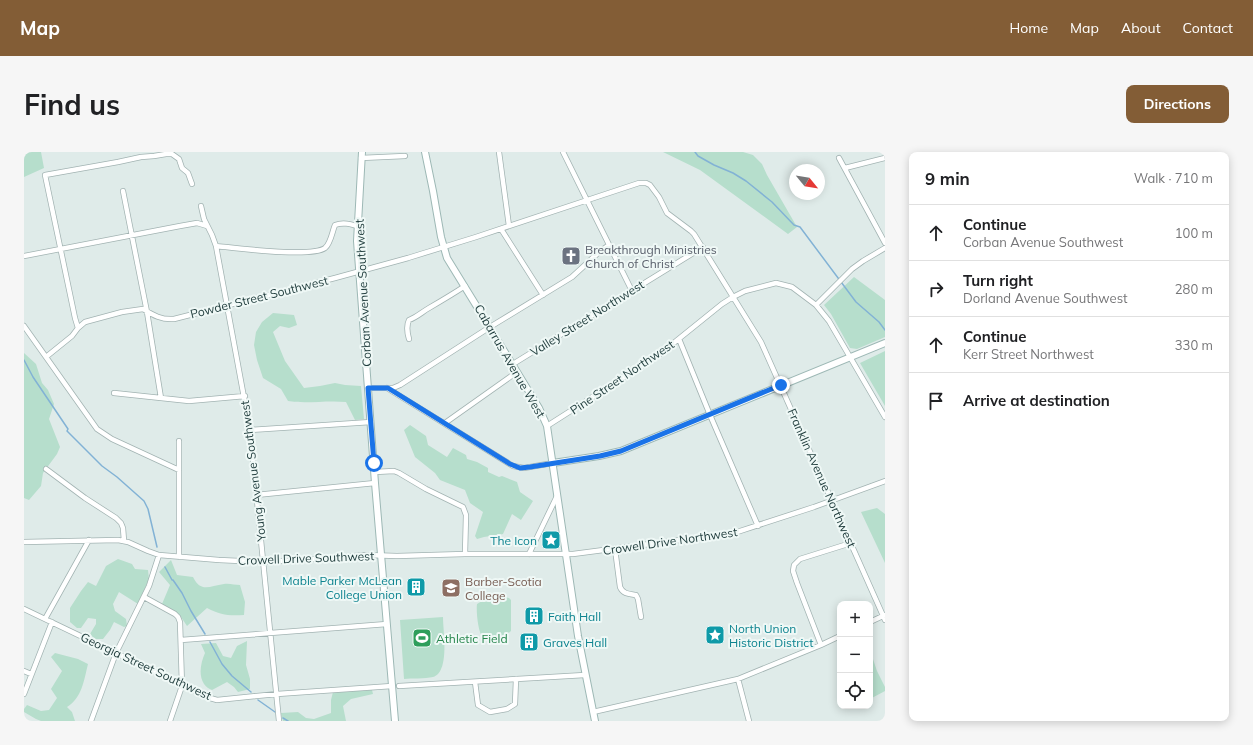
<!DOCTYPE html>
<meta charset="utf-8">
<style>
:root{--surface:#fff;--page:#f6f6f6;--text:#202124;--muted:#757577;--line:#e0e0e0;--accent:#835d36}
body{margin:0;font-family:Mulish,sans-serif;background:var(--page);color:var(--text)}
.controls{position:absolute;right:12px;bottom:12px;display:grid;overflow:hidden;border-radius:8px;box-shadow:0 2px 10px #0003}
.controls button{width:36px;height:36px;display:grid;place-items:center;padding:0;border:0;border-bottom:1px solid var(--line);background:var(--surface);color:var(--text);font:20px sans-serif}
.compass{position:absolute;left:765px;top:12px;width:36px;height:36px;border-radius:50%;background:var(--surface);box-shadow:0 2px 10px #0003;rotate:120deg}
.stop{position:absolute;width:12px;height:12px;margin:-9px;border:3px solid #1a73e8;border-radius:50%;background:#fff}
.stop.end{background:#1a73e8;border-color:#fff;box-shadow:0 1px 4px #0008}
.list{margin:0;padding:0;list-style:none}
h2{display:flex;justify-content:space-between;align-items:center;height:52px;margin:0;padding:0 16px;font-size:17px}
h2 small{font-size:13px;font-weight:400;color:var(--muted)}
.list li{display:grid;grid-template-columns:26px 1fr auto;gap:12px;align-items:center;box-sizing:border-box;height:56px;padding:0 16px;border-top:1px solid var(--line)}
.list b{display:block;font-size:15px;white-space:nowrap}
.list p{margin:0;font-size:13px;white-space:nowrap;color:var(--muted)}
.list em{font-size:13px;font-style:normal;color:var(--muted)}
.icon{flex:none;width:22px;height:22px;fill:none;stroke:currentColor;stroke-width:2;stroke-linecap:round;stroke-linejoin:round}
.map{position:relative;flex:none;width:861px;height:569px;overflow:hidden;border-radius:8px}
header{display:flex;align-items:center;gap:24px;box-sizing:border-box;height:56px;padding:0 20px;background:var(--accent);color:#fff}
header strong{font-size:19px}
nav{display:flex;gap:22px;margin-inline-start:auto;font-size:14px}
.intro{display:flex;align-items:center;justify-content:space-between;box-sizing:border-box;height:96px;padding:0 24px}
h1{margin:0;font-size:28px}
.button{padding:10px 18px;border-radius:8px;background:var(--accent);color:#fff;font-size:14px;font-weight:700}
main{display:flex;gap:24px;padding:0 24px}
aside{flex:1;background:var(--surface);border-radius:8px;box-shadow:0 2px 10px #0003}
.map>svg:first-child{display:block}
.green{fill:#b6decc}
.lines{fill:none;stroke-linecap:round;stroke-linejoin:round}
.stream{stroke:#82b2d5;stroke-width:1.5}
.street-casing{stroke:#a2b3b2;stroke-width:6}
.secondary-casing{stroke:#9db8b5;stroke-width:8}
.street{stroke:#fff;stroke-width:4.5}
.secondary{stroke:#fff;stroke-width:6}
.route{stroke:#1a73e8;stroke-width:5}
.labels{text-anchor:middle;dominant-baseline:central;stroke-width:4;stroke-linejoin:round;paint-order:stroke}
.worship-label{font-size:12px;fill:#5b616d;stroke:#eff8f6;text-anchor:start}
.street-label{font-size:12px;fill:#1f3c3c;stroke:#eff8f6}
.culture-label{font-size:12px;fill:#0d838f;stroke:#eff8f6;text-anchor:start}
.education-label{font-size:12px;fill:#785e54;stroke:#eff8f6;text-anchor:start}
.leisure-label{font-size:12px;fill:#27864d;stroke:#eff8f6;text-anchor:start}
</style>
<header>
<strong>Map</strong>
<nav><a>Home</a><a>Map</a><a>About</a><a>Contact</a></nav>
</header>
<div class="intro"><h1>Find us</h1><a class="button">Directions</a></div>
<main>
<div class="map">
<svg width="861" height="569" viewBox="0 0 861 569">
<rect width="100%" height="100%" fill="#dfebe9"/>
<path class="green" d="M0,0H17L20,16L0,25Z
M639,0H719L729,3L738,12L743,23L773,75L764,82L676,18Z
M830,125L861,148V185L833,197L826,196L807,162L800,153Z
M249,161L270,163L273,173L265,176L256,174L249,180L261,209L280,236L296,234L311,231L321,233L337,234L340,267L331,268L322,250C303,248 282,252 264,249L257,237L239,226L233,208L230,193L232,180L238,170Z
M861,199V254L836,211Z
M0,201L12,212L18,231L24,238L30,252L25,267L36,295L33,302L19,321L17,334L5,348L0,346Z
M386,273L402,284L404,293L423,305L429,296L442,303L443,307L453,310L464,316V320L475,325L478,324L493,330L496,340L509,349L497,368L488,362L479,382L460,385L453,387L451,384L459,360L446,351L441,338L416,328L411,321L391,305L380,278Z
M853,356L861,362V411L837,360Z
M94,407L108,412L111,417L124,418L125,427L114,452L95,440L89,452L91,459L102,467L103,474L100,475L90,470L86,478L79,487H71L66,482L72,472V467L64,466L57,476H53L46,470V456L57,439L64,430L72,434L82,414Z
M147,408L153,423L169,425C177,441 185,434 200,432C205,431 211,433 216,433L221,450L220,463C204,464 197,463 183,456L163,474L155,462L138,452L146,433L135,420Z
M481,445L485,446L487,448V479L482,483L459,486C454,481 452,459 453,452L458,449Z
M419,465C419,479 426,520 409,525C401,527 388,526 380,527L376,468Z
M223,489L222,513L226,527V537L214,540L210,535L203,530L188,538C185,537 182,535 180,532C174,523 177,510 181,501L177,492L192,491L199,504L207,506L213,494Z
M846,498L853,519L861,535V539L846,547Z
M31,501L54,507L64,512C60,528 58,546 43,555L48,560L51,569H17L12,567L0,560V557L3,553L17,559L25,558L33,546L27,537L38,519L27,505Z
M348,538L349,542L327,547L319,554L322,569H259L257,561L274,560L282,566L290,567L307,561V548L309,540Z"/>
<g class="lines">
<path class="stream" d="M671,0L674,4L690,13L709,21L722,29L748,50L770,73L776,75L832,150L855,170L861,178
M0,208L9,225L44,277L43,279L78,314L93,325L120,349L124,357L133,395
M141,415L148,428H149L158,441L167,459L181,482
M186,490L198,512L208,524L227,540
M234,548L251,560
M259,566L264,569"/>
<defs>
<path id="street" d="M475,0L485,74
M539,0L608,139
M337,6L381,4
M815,6L861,91
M821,16L861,6
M99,39L123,160L137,246
M177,54L180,67L188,83L192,94L226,278L255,569
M477,77L519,143
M192,94C212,96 287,106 301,96C307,91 308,80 311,73C319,70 326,72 333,74
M0,104L156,74L173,71L183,74
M792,153L828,117L839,109L861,96
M0,174L73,277L88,287L155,318
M54,176L51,166L21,23L94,10L117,5L130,4L142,2H148L155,7L158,16L164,21L168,32
M385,187C383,180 382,174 385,168C393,165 398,160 405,156C417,149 429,142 441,134
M655,187L686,263L734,374
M22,205L48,184L54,176L61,170L98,160L119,157C129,163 137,168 150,167L311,126L384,106L452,85L615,31H622L626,33L635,45L643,61L667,79L670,82L737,190L861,468
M489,212L679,95
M344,236H369L376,233L466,175L548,125L574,101L585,93
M363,236L489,314L500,316L529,311
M90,241L165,249L221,244
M421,271L493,220
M523,274L636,202L698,152L709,145L721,139L752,131L768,135L792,153L805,169L861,265
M226,278L347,270
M22,317L61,346L92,366L97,371L99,376L100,389
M351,320L370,319L375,321L402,337L439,355L442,363L441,402
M232,343L351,331
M0,390L94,388L104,390L124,399L135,403L195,408L239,410L277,408L343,403L373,404L441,402H549L710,381L790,355L861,329
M591,397L596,435C599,442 605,442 612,443L614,447L617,465
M505,402L533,344
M155,405V289
M120,445L151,462L154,465L156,470L158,534L146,569
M0,457L186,546L193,548L253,542L368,534
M21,467L65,388
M846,470L861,463
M157,488L363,472
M797,493L773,431L769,419L770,413L776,407L827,391
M0,519L7,522
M714,527L725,569
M451,530L454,553L466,560L483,557L491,552L492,527
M375,534L561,523
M0,542L28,470
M569,560L714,527L797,493L816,484
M67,569L92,501L125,434L135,403"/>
<path id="secondary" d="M338,0L333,89L351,331L371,569
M401,0L409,39L417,85L423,106L493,220L515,256L523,274L554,484L571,569
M529,311L575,304L597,299L861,191"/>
</defs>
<use href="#street" class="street-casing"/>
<use href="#secondary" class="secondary-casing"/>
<use href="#street" class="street"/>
<use href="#secondary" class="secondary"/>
</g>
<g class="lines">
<path class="route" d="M350,311L344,236H364L486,312L496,316L506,315L576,304L597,299L757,233"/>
</g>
<defs>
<symbol id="church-square" viewBox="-11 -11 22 22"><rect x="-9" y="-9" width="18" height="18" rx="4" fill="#6b7280" stroke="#eff8f6"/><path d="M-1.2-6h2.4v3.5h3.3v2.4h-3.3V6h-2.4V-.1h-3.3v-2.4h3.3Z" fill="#fff"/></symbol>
<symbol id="sight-square" viewBox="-11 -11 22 22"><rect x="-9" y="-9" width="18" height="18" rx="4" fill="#0f9aa8" stroke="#eff8f6"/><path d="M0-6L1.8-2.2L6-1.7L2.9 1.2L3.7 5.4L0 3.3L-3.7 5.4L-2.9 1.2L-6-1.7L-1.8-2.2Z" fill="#fff"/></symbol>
<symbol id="building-square" viewBox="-11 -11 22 22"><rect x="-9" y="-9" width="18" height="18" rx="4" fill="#0f9aa8" stroke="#eff8f6"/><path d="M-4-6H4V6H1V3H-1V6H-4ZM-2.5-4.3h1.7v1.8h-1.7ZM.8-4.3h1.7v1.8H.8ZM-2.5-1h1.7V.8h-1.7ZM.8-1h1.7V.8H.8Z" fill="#fff"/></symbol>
<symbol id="university-square" viewBox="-11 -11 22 22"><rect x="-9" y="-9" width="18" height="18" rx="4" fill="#8d6e63" stroke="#eff8f6"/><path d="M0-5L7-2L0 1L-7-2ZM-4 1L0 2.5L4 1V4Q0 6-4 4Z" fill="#fff"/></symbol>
<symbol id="stadium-square" viewBox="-11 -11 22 22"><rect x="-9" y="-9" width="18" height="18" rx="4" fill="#2e9e5b" stroke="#eff8f6"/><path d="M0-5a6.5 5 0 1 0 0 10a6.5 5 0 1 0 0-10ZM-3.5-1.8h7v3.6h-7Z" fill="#fff"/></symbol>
</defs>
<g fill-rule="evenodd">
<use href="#church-square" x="536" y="93" width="22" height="22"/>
<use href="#sight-square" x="516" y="377" width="22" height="22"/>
<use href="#building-square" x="381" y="424" width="22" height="22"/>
<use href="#university-square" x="416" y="425" width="22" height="22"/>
<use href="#building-square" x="499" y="453" width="22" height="22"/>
<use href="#sight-square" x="680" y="472" width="22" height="22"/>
<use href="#stadium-square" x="387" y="475" width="22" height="22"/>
<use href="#building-square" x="494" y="479" width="22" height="22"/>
</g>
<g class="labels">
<g class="worship-label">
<text x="561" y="97">Breakthrough Ministries<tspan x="561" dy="14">Church of Christ</tspan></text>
</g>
<g class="street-label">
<text transform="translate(339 141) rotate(-93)">Corban Avenue Southwest</text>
<text transform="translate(235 145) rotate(-14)">Powder Street Southwest</text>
<text transform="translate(563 166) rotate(-32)">Valley Street Northwest</text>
<text transform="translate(486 209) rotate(60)">Cabarrus Avenue West</text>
<text transform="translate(598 225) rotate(-34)">Pine Street Northwest</text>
<text transform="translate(229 319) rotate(-97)">Young Avenue Southwest</text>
<text transform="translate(798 326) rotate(66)">Franklin Avenue Northwest</text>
<text transform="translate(646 389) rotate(-8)">Crowell Drive Northwest</text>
<text transform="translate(282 406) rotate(-2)">Crowell Drive Southwest</text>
<text transform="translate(122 514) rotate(25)">Georgia Street Southwest</text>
</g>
<g class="culture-label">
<text x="513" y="388" text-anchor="end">The Icon</text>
<text x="378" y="428" text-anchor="end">Mable Parker McLean<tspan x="378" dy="14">College Union</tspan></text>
<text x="524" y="464">Faith Hall</text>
<text x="705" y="476">North Union<tspan x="705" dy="14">Historic District</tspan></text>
<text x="519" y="490">Graves Hall</text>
</g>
<g class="education-label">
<text x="441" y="429">Barber-Scotia<tspan x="441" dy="14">College</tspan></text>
</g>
<g class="leisure-label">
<text x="412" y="486">Athletic Field</text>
</g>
</g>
</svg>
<div class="controls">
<button>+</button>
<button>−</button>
<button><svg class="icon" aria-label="locate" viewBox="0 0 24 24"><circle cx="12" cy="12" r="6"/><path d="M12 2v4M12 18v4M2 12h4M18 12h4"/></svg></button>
</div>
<svg class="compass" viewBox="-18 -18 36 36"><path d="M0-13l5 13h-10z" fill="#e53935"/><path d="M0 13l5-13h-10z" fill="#757577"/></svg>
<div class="stop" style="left:350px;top:311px"></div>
<div class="stop end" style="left:757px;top:233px"></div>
</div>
<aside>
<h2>9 min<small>Walk · 710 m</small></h2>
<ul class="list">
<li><svg class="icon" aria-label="ahead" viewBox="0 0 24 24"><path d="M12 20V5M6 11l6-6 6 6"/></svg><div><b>Continue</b><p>Corban Avenue Southwest</p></div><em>100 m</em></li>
<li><svg class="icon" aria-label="right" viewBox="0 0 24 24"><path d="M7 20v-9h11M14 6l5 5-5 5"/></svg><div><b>Turn right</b><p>Dorland Avenue Southwest</p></div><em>280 m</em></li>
<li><svg class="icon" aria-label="ahead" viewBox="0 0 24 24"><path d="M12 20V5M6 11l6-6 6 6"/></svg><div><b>Continue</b><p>Kerr Street Northwest</p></div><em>330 m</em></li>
<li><svg class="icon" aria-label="arrive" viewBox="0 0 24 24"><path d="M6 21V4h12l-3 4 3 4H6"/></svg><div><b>Arrive at destination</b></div></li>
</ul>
</aside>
</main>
